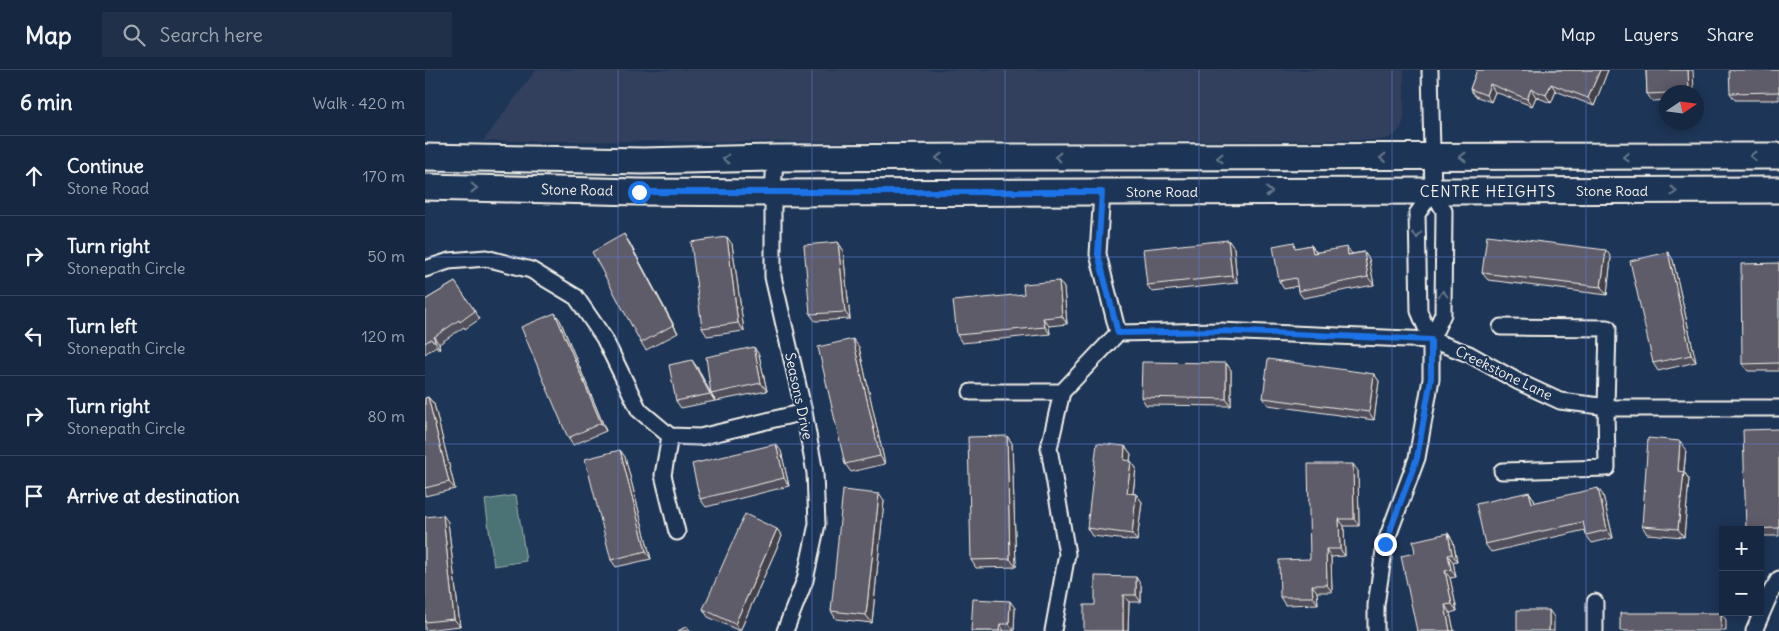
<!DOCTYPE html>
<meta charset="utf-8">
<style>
:root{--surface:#162841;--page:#1f3048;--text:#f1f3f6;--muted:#9ea6b1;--line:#35445a}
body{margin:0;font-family:Delius,sans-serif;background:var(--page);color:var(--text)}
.controls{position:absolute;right:15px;bottom:15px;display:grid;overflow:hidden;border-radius:0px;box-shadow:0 2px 12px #0003}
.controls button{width:45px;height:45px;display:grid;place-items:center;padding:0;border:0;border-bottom:1px solid var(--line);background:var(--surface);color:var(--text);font:25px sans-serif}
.compass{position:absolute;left:1234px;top:15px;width:45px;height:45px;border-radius:50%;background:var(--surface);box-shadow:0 2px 12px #0003;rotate:77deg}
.stop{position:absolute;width:15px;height:15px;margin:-11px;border:4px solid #1a73e8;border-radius:50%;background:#fff}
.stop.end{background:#1a73e8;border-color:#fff;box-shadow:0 1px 5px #0008}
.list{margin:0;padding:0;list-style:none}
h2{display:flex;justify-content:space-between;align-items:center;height:65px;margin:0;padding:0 20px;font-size:21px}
h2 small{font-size:16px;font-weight:400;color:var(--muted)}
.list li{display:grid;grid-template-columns:32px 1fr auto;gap:15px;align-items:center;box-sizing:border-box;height:80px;padding:0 20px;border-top:1px solid var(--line)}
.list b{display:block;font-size:19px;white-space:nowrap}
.list p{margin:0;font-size:16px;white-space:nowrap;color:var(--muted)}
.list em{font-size:16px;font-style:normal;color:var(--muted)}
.icon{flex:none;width:28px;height:28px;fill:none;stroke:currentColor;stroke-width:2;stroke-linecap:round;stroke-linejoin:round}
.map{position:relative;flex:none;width:1354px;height:561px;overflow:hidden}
header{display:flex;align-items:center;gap:30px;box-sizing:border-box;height:70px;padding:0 25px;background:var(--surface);border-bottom:1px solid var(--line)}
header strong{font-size:24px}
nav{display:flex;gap:28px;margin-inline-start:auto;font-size:18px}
.search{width:350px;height:45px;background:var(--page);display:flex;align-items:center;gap:12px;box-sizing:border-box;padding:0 18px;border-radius:0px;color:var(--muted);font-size:19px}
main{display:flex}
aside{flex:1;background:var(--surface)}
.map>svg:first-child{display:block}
.built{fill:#30415d}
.green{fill:#4c7275;stroke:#a0b2ae}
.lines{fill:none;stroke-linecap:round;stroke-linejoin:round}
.minor-casing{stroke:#f4f1e8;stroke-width:19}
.primary-casing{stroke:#f4f1e8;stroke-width:29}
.minor{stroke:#1d3557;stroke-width:15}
.primary{stroke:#1d3557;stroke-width:25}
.wall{fill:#514f5b;stroke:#f4f1e8}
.shaded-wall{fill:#42404a;stroke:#f4f1e8}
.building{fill:#5e5c6a;stroke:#f4f1e8}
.oneway{stroke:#68778a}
.route{stroke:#1a73e8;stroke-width:6}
.grid{fill:none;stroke:#5e7fdd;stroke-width:1;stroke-opacity:0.55}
.labels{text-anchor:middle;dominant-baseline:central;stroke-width:4.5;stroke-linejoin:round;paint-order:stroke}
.street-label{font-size:14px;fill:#f4f1e8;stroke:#1d3557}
.neighbourhood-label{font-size:15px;letter-spacing:1px;fill:#f4f1e8;stroke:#1d3557}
</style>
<header>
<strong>Map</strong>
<div class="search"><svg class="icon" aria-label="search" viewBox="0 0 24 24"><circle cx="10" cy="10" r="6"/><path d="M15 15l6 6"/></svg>Search here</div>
<nav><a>Map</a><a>Layers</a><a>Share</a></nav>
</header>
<main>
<aside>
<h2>6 min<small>Walk · 420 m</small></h2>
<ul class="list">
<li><svg class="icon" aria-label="ahead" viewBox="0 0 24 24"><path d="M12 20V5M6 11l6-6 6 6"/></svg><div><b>Continue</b><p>Stone Road</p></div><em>170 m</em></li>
<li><svg class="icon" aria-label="right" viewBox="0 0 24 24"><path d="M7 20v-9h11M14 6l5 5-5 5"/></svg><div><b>Turn right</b><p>Stonepath Circle</p></div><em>50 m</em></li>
<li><svg class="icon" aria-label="left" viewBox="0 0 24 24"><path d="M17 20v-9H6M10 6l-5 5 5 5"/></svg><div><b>Turn left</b><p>Stonepath Circle</p></div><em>120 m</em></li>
<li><svg class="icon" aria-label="right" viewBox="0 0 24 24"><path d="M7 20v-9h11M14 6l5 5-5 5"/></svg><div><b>Turn right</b><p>Stonepath Circle</p></div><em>80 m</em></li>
<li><svg class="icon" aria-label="arrive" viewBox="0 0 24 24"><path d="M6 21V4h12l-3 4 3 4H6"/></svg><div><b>Arrive at destination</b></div></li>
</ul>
</aside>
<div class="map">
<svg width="1354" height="561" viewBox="0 0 1354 561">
<rect width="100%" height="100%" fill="#1d3557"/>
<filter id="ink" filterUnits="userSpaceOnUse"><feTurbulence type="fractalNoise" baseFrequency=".02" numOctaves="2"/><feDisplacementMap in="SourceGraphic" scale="10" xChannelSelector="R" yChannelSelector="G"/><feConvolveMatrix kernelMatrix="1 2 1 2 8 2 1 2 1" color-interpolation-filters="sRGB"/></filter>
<g filter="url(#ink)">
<path class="built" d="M111,0H979V47L977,55L972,63L964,68L954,70L470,72L58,71Z"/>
<path class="green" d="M91,425L101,491L69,496L60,430Z"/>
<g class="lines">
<defs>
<path id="minor" d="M1005,0L1008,121L1019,141L1018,244L1006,270
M350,88L348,123V207L379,342L390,403L392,454L380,510L360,561
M677,122L673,184L693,263
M0,199L24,191L61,188L106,200L151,227L179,268L214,340L245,366L275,367L379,342
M1076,257L1183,258L1181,337L1182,398L1077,401
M546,322H637
M245,366L238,405L252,462
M628,561L642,484L624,378L637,322L693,263L795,261L1006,270L1044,284L1094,312L1135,331L1191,338H1354
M951,561V535L960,474L992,388L1006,309V270L994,241L992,144L1008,121
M1170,561V532
M1329,561L1346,522L1354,509"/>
<path id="primary" d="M0,87L218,91L350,88L562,87L1354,86
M0,117L214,122L348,123L1354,120"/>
</defs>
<use href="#minor" class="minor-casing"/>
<use href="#primary" class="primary-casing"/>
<use href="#minor" class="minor"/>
<use href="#primary" class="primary"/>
</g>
<path class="wall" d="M1052,0H1183L1169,36L1131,21L1126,33L1111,27L1107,36L1070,22L1066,32L1050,26L1045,19Z
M1221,0L1269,22H1242V30L1227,31L1222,24Z
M1354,0V30H1310L1305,23Z
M803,170L809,178L812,213L727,222L722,215Z
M204,172L253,263L221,280L216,273Z
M413,172L418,180L425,249L390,251L385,244Z
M307,174L319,261L282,266L277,258Z
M886,175L891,182L926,184L939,182L944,189L949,215L878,228L873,221L872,216L859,219L854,211L873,178Z
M1243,182L1248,190L1271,292L1233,301L1228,293Z
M1186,187L1182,225L1063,210L1057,203Z
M1354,193V301H1323L1317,294Z
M634,211L639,218L642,254L624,256L625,264L537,273L532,265L599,224Z
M30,212L55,249L40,259L39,257L14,274L15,279L14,280L11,276L0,284V230Z
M135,250L181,361L148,375L143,368Z
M434,277L460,394L426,402L420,394Z
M334,285L342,321L291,331L288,327L290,331L256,338L251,331L272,297L285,322Z
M801,293L806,300V336L721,335L716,327Z
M949,304L954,311L949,350L843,335L838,328Z
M3,327L9,334L30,419L0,426V328Z
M1354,359V466H1335V460L1321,459Z
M582,366L587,373L591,497L551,498L546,490Z
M700,376L706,384L705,391L711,398L708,424H711L717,432L712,471L667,466L662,458Z
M1261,379L1259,402L1264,409L1259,467L1222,464L1217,456Z
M195,380L200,387L226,489L191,497L186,490Z
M356,381L364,416L281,437L275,429Z
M933,401L934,456H919L920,486L906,487L907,522H892L893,534L860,535L855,527L885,489Z
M1104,422L1109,429L1110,433L1178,425L1188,468L1167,473L1161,465L1160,460L1066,482L1060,474Z
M459,431L447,553L411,549L406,541Z
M0,447L23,452L35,556L0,560Z
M352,459L357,466L315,561L283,547L278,539Z
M1023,463L1028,471L1032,491L1028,492L1031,507L1025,508L1032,541L1025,543L1029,561H992L990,483Z
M716,515V532H704L703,561H659L670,535Z
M590,538L589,561H546Z"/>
<path class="shaded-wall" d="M1175,0H1183L1169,36L1163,28Z
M1263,0H1268L1269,22H1264Z
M1065,14L1070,22L1066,32L1061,25Z
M1126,14L1131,21L1126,33L1121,25Z
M1106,19L1111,27L1107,36L1102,29Z
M199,164L204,172L253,263L248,255Z
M302,167L307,174L319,261L313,253Z
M803,170L809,178L812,213L807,206Z
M413,172L418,180L425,249L420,242Z
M886,175L892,183H888Z
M922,177L927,184L923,185Z
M1181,180L1186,187L1182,225L1176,217Z
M939,182L944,189L949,215L943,207Z
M1243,182L1248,190L1271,292L1266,285Z
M634,211L639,218L642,254L637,246Z
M130,243L135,250L181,361L176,353Z
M618,248L624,256L625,264L620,257Z
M9,267L14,274L15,279L10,272Z
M428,269L434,277L460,394L455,386Z
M329,277L334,285L342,321L336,313Z
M267,290L272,297L290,331L285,324Z
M801,293L806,300V336L801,329Z
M949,304L954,311L949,350L944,342Z
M3,327L9,334L30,419L24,412Z
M582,366L587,373L591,497L585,489Z
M1255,371L1261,379L1258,409L1253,401Z
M351,374L356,381L364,416L359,408Z
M700,376L706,384L704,397L699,390Z
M195,380L200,387L226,489L221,481Z
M706,391L711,398L707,431L702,423Z
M928,394L933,401L934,456L929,449Z
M1259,402L1264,409L1259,467L1253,459Z
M1173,418L1178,425L1188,468L1182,460Z
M1104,422L1109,429L1112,441L1107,433Z
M454,424L459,431L447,553L441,545Z
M711,424L717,432L712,471L707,464Z
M18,445L23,452L35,556L29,549Z
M914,449L919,456L920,486L915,479Z
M352,459L357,466L315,561L310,554Z
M1023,463L1028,471L1032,491L1027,484Z
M901,479L906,487L907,522L902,515Z
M1023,485L1028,492L1031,507L1026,499Z
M1020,501L1025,508L1032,541L1027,534Z
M711,507L716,515V532L711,525Z
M887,515L892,522L893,534L888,527Z
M698,525L704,532L703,561H698Z
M585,531L590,538L589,561L584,554Z
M1020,535L1025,543L1029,561H1025Z
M1124,540L1129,547V561H1124Z
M1296,543L1301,550V561H1296Z
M575,554L579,561H574Z"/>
<path class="building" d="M1052,0H1175L1163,28L1126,14L1121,25L1106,19L1102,29L1065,14L1061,25L1045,19Z
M1221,0H1263L1264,22L1222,24Z
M1304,0H1354V22L1305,23Z
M199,164L248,255L216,273L167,182Z
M1062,165L1181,180L1176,217L1057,203Z
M302,167L313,253L277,258L266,172Z
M803,170L807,206L722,215L718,179Z
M413,172L420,242L385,244L379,175Z
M869,172L870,178L886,175L888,183L922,177L923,185L939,182L943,207L873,221L871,208L854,211L848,176Z
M1243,182L1266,285L1228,293L1205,191Z
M1354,193V293L1317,294L1316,194Z
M634,211L637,246L618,248L620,257L532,265L528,231L599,224L598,214Z
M30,212L50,241L35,252L34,250L9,267L10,272H8L6,269L0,273V230Z
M130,243L176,353L143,368L96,257Z
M428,269L455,386L420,394L393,277Z
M329,277L336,313L286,324L281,287Z
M843,289L949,304L944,342L838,328Z
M267,290L285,324L251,331L244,295Z
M717,292L801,293V329L716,327Z
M3,327L24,412L0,418V328Z
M1354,359V458L1321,459L1318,360Z
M582,366L585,489L546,490L543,367Z
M1223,368L1255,371L1253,401L1259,402L1253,459L1217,456Z
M672,373L700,376L699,390L706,391L702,423L711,424L707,464L662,458Z
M351,374L359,408L275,429L267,394Z
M195,380L221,481L186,490L160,389Z
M883,394H928L929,449H914L915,479H901L902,515H887L888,527H855L854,490L885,489Z
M1173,418L1182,460L1161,465L1158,452L1060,474L1051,434L1104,422L1107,433Z
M418,420L454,424L441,545L406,541Z
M320,444L352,459L310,554L278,539Z
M18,445L29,549L0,552V447Z
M1023,463L1027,484L1023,485L1026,499L1020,501L1027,534L1020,535L1025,561H992L976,486L990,483L988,471Z
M670,506L711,507V525H698V561H659V535H670Z
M548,529L585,531L584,554H575L574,561H546Z
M1092,540H1124V561H1092Z
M1195,543H1296V561H1195Z
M262,556L265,561H253Z"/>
<defs><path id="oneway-chevron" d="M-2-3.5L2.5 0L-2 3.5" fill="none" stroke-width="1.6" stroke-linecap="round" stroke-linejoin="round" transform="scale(1.25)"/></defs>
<g class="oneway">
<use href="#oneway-chevron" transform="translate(1328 86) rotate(180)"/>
<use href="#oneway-chevron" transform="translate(633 87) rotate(180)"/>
<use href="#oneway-chevron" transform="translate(1038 87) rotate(180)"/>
<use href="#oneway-chevron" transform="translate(1201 87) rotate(180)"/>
<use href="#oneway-chevron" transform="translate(514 88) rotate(180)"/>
<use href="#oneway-chevron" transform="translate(795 88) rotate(-180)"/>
<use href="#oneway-chevron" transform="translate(958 88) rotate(180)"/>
<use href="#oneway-chevron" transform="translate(301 89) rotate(179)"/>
<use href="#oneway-chevron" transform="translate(49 118) rotate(1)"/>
<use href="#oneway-chevron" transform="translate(1249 121)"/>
<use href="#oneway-chevron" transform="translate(844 122)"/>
<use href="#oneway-chevron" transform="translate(992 165) rotate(89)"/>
<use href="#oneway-chevron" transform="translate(1018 224) rotate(-90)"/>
</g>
</g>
<g class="lines" filter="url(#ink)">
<path class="route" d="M214,122H677L673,184L693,263L795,261L1006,270V308L992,388L960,474"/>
</g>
<path class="grid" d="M193,0V561M387,0V561M580,0V561M774,0V561M967,0V561M1161,0V561M0,187H1354M0,374H1354"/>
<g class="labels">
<g class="street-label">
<text transform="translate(152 120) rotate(1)">Stone Road</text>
<text x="1187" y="121">Stone Road</text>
<text x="737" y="122">Stone Road</text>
<text transform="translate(1079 303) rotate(26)">Creekstone Lane</text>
<text transform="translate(374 326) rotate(78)">Seasons Drive</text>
</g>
<g class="neighbourhood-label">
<text x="1063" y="121">CENTRE HEIGHTS</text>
</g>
</g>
</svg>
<div class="controls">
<button>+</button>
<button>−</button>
</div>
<svg class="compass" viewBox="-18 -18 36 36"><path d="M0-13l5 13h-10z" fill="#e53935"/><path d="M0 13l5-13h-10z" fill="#9ea6b1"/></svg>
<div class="stop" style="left:214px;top:122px"></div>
<div class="stop end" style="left:960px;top:474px"></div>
</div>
</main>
